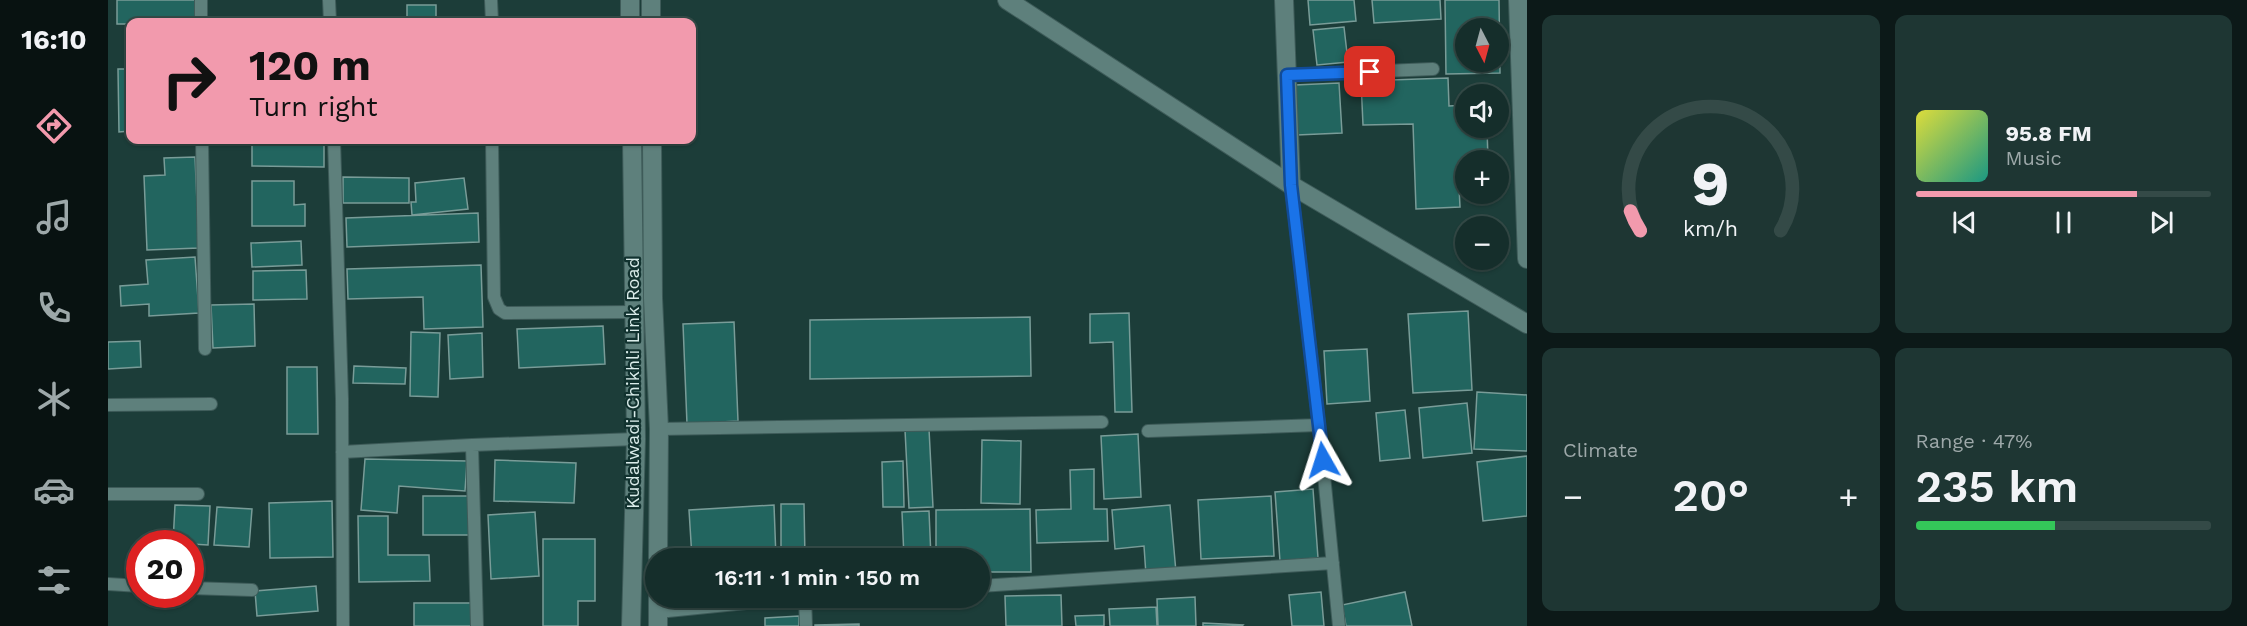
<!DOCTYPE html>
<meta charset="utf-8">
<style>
:root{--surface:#152e2b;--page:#1e3633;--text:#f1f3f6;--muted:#9da8a9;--line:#344a47;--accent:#f29aad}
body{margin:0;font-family:"Work Sans",sans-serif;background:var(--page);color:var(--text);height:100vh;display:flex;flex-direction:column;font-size:22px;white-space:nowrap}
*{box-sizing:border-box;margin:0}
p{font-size:20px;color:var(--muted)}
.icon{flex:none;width:33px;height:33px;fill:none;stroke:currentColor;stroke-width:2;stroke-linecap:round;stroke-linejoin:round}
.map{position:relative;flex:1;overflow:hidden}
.side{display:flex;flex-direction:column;gap:15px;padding:15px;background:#0c1918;width:720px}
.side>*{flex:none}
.banner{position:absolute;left:18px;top:18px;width:570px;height:126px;border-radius:12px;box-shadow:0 2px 4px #0004,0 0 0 2px var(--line);background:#f29aad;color:#111;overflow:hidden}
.needle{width:39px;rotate:174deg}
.tools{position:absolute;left:1347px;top:18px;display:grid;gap:12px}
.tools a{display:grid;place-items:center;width:54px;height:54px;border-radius:50%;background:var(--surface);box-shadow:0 2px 4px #0004,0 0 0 2px var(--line);font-size:30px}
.speed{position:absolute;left:18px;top:530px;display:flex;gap:12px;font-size:30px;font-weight:700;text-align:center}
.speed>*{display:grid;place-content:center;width:78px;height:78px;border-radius:50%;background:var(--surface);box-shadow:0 2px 4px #0004,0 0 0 2px var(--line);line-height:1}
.speed .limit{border:9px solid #d22;background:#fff;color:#111}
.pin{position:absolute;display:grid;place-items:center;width:51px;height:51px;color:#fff;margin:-26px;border-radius:12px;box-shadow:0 3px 9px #0006}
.me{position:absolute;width:66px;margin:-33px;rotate:354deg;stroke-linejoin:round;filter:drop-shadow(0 0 4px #0008)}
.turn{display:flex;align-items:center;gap:21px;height:126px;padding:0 24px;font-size:27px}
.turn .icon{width:78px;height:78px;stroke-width:2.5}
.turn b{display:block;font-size:42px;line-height:51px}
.big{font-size:45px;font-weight:600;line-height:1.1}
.side .tile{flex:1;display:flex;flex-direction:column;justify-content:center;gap:9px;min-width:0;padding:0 21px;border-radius:12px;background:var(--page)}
.side .dial{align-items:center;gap:0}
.dial svg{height:156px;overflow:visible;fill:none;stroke:var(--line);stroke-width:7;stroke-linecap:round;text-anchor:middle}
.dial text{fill:var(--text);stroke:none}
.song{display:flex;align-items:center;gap:18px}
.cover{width:72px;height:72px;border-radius:9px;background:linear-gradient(135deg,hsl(60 70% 55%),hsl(170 70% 35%))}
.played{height:6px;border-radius:3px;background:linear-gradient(90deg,var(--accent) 75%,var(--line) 75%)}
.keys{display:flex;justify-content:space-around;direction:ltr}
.heat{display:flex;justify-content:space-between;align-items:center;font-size:33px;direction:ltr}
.charge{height:9px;border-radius:4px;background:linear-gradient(90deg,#34c759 47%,var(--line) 0)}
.side .tiles{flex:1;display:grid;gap:15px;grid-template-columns:repeat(2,1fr)}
.trip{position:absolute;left:537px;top:548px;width:345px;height:60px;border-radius:30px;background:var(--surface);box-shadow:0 2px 4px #0004,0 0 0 2px var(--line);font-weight:600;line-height:60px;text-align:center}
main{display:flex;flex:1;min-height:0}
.tab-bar{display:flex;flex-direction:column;width:108px;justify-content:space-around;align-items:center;background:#081211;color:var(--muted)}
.tab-bar .icon{width:42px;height:42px}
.tab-bar .active{color:var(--accent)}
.tab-bar b{font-size:27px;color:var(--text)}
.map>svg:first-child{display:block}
.building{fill:#22655f;stroke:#799c98;stroke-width:1.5;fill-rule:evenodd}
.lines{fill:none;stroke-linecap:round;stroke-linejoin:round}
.lane-casing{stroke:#3e5b59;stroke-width:14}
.street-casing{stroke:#3e5b59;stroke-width:20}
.secondary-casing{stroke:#3e5b59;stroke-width:20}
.lane{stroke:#5e807c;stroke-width:12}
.street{stroke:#5e807c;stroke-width:18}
.secondary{stroke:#5e807c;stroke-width:18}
.route-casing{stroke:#114b97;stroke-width:15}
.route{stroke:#1a73e8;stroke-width:10}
.labels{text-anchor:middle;stroke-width:4.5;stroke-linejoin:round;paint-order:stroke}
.street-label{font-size:18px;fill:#daecea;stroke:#11322f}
</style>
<main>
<nav class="tab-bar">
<b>16:10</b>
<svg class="icon active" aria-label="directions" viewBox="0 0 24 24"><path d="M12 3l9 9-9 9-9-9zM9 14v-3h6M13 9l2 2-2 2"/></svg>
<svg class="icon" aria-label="music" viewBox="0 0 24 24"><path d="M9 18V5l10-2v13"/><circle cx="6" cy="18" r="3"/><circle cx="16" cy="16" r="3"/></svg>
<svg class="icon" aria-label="phone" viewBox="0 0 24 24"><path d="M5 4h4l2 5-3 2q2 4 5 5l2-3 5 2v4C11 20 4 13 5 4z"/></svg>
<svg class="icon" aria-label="climate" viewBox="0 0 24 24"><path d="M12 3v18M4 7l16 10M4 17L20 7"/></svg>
<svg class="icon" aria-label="car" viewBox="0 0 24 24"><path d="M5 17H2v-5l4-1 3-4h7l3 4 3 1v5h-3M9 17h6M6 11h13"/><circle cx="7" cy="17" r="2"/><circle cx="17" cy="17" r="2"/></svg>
<svg class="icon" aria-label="filters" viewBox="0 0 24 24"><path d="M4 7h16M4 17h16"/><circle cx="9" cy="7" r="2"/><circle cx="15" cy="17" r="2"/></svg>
</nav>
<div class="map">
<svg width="1419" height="626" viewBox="0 0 1419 626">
<rect width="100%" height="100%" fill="#1c3d39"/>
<path class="building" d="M9,0H88V22H22V24H9Z
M1200,0H1246L1248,21L1202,25Z
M1264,0H1332L1333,19L1266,23Z
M1337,0H1391L1392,73L1338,74ZM1358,28H1390V62H1358Z
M299,5H328V22H299Z
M1236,27L1240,62L1209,65L1205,30Z
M10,69H22V131L11,132Z
M1340,78L1341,106L1358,105V128H1379L1380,160H1358V166H1350L1352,207L1308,209L1305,124L1255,125L1253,81Z
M1231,83L1234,133L1189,135L1187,85Z
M144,140H216V167L144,166Z
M87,157L91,248L39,250L36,176L57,175L56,158Z
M235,177L301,178V203H235Z
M356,178L360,209L304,215L303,202H308L307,183Z
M144,181H186V205L197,204V226H144Z
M370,213L371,242L239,247L238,218Z
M193,241L194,265L144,267L143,243Z
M87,257L91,313L41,316V304L13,306L12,286L40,284L38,260Z
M373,265L375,327L316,329L315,297L240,299L239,269Z
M198,270L199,299L145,300V271Z
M146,304L147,346L105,348L103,305Z
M1360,311L1364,390L1305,393L1300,314Z
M1021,313L1024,412H1007L1005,342L982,343V314Z
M922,317L923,376L702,379V320Z
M626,322L630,421L579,424L575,324Z
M495,326L497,364L411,368L409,329Z
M303,332L332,333L330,397L302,396Z
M374,333L375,377L342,379L340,335Z
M32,341L33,367L0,369V342Z
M1259,349L1262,401L1219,404L1216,351Z
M246,366L298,368L297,384L245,383Z
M179,367H209L210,434H179Z
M1369,392L1419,395V451L1366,449Z
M1359,403L1364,453L1315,458L1311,408Z
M1297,410L1302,458L1272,461L1268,413Z
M821,429L825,507L801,508L797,430Z
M1030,434L1033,497L996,499L993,436Z
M874,440L913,441L912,504L873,503Z
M1419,456V516L1375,521L1369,462Z
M257,459L359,461L357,491L291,486L289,513L253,510Z
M387,460L468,463L466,503L386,501Z
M795,461L796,507H775L774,462Z
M986,469V509H999L1000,541L929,543L928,510L963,509L962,470Z
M1205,489L1210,558L1172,561L1167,492Z
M315,496H361V535H315Z
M1163,496L1166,556L1093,559L1090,500Z
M224,501L225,557L162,558L161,503Z
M673,504H696L697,558H673Z
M67,505L102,506L100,545L65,543Z
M666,505L668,558H584L581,510Z
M1062,505L1068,572L1038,575L1036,546L1007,549L1004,510Z
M109,507L144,509L141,547L106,545Z
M922,509L923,572H872V558H828V510Z
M821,511L823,558H796L794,512Z
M427,512L431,576L383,579L380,515Z
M250,516H280V555H321L322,581L251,582Z
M435,539H487V601H470V626H435Z
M208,586L210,611L149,616L147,591Z
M1213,592L1216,626H1184L1181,595Z
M1297,592L1304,626H1238L1234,605Z
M953,595L954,626H898L897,596Z
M1087,597L1088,626H1050L1049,599Z
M306,603H366L367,626H306Z
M1048,607L1049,626H1002L1001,609Z
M996,615V626H968L967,616Z
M691,616V626H657V618Z
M1095,623L1135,625L1134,626H1095Z
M751,624V626H707V625Z"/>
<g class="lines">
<g class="lane-casing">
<path id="lane" d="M93,0V22
M221,0L222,22
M383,0L384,22
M1179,75L1325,69
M94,140L97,349
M226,140L234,399L235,626
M384,140L386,297L391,309L397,313L526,312
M1183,185L1211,425L1231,626
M0,405L103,404
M551,429L994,422
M1040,431L1211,425
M364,445L528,439
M234,452L364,445L369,626
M0,494H90
M0,584L32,586
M872,586L1225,563
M82,588L144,590
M550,612L697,597
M698,626L697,597H699"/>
</g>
<g class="street-casing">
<path id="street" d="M899,0L1183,185L1419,324
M1176,0L1183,185
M1410,0L1419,259"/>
</g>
<g class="secondary-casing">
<path id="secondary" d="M522,0V22
M543,0V22
M544,140L545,298L551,429L550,558
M550,597V626
M523,626L528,439L524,140"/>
</g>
<use href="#lane" class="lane"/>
<use href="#street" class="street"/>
<use href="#secondary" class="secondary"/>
</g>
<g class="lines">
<g class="route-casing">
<path id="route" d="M1215,460L1183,185L1179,75L1262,72"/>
</g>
<use href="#route" class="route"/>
</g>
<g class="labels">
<g class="street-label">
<text transform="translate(525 383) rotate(-90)" y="6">Kudalwadi-Chikhli Link Road</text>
</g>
</g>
</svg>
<div class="tools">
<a><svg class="needle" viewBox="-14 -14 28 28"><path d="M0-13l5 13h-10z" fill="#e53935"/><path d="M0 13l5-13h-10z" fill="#9da8a9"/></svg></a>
<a><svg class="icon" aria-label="sound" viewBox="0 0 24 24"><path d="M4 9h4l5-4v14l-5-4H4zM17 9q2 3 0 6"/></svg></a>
<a>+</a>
<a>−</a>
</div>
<div class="speed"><div class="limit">20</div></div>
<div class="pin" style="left:1262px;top:72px;background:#d93025"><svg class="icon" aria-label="arrive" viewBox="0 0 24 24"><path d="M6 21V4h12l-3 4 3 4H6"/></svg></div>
<svg class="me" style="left:1215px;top:460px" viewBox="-20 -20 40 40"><path d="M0-17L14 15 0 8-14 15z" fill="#1a73e8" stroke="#fff" stroke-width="4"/></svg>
<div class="trip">16:11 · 1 min · 150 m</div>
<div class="banner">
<div class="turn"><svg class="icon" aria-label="right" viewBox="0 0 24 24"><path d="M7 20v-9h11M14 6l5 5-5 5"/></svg><div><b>120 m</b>Turn right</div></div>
</div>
</div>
<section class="side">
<div class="tiles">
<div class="tile dial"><svg viewBox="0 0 100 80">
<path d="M14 69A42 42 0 1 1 86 69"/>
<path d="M14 69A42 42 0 0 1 9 59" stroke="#f29aad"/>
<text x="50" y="56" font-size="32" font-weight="700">9</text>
<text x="50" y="72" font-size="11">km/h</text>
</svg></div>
<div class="tile">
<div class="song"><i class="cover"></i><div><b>95.8 FM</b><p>Music</p></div></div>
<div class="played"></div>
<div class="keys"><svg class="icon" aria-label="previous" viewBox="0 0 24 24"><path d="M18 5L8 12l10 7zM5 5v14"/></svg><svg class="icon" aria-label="pause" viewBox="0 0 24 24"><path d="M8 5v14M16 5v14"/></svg><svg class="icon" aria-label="next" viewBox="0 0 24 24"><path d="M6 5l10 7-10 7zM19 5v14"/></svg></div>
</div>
<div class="tile"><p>Climate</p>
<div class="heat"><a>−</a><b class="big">20°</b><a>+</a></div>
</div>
<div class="tile"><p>Range · 47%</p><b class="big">235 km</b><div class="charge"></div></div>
</div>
</section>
</main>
